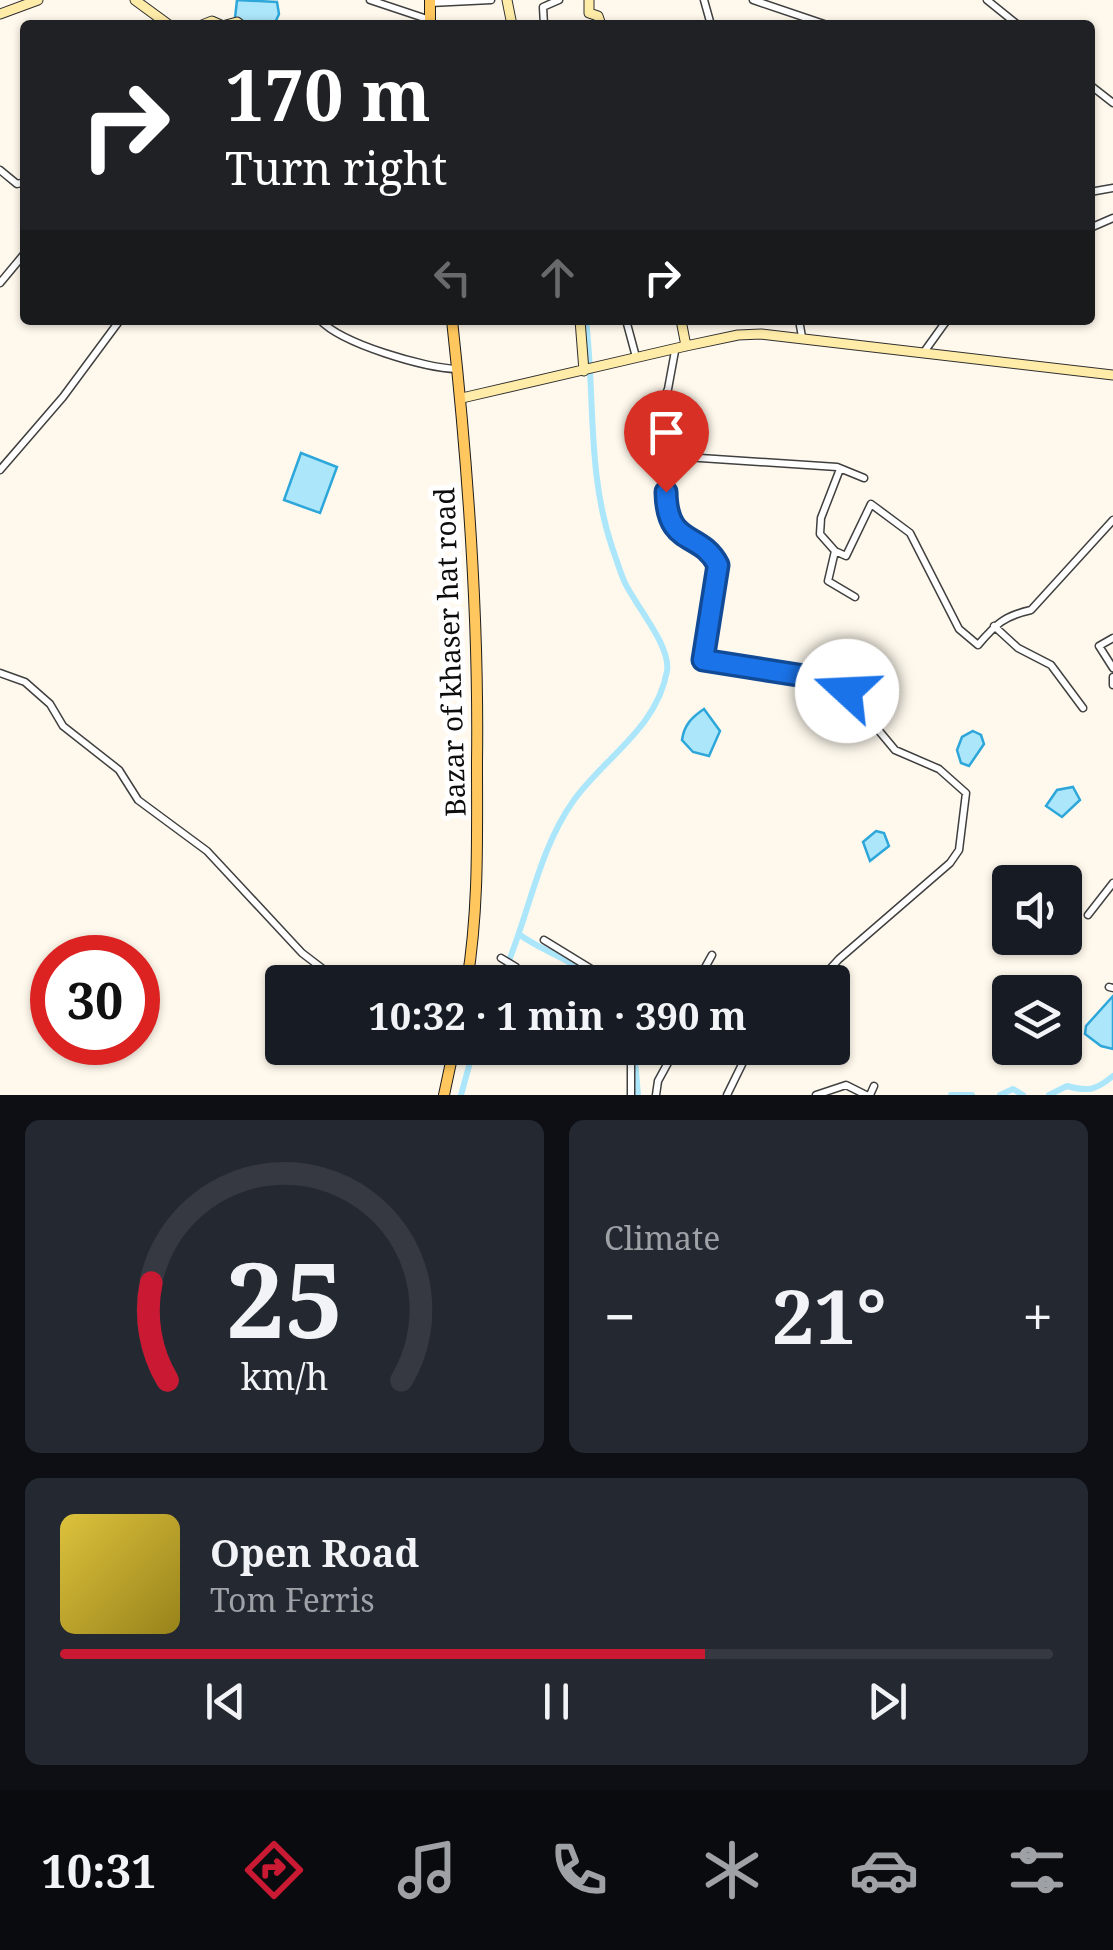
<!DOCTYPE html>
<meta charset="utf-8">
<style>
:root{--surface:#171b24;--page:#242831;--text:#f1f3f6;--muted:#9ea1a6;--line:#363941;--accent:#c91933}
body{margin:0;font-family:"Noto Serif",serif;background:var(--page);color:var(--text);height:100vh;display:flex;flex-direction:column;font-size:38px;white-space:nowrap}
*{box-sizing:border-box;margin:0}
p{font-size:32px;color:var(--muted)}
.icon{flex:none;width:55px;height:55px;fill:none;stroke:currentColor;stroke-width:2;stroke-linecap:round;stroke-linejoin:round}
.map{position:relative;height:1095px;overflow:hidden}
.drawer{display:flex;flex-direction:column;gap:25px;padding:25px;background:#0d0f14;flex:1}
.drawer>*{flex:none}
.guide{position:absolute;left:20px;top:20px;width:1075px;height:305px;border-radius:10px;box-shadow:0 2px 8px #0004;background:#202124;color:#fff;overflow:hidden}
.fabs{position:absolute;left:992px;top:865px;display:grid;gap:20px}
.fabs a{display:grid;place-items:center;width:90px;height:90px;border-radius:10px;background:var(--surface);box-shadow:0 2px 8px #0004;font-size:50px}
.speed{position:absolute;left:30px;top:935px;display:flex;gap:20px;font-size:50px;font-weight:700;text-align:center}
.speed>*{display:grid;place-content:center;width:130px;height:130px;border-radius:50%;background:var(--surface);box-shadow:0 2px 8px #0004;line-height:1}
.speed .limit{border:15px solid #d22;background:#fff;color:#111}
.pin{position:absolute;display:grid;place-items:center;width:85px;height:85px;color:#fff;margin:-102px -42px;border-radius:50% 50% 50% 0;rotate:-45deg;box-shadow:0 0 10px #0007}
.pin .icon{rotate:45deg}
.me{position:absolute;width:110px;margin:-55px;rotate:290deg;stroke-linejoin:round;filter:drop-shadow(0 0 8px #0008)}
.turn{display:flex;align-items:center;gap:35px;height:210px;padding:0 40px;font-size:45px}
.turn .icon{width:130px;height:130px;stroke-width:2.5}
.turn b{display:block;font-size:70px;line-height:85px}
.lanes{display:flex;align-items:center;height:95px;padding:0 40px;background:#0003;justify-content:center;gap:50px;direction:ltr}
.lanes .off{opacity:.35}
.big{font-size:75px;font-weight:700;line-height:1.1}
.drawer .card{flex:1;display:flex;flex-direction:column;justify-content:center;gap:15px;min-width:0;padding:0 35px;border-radius:15px;background:var(--page)}
.drawer .dial{align-items:center;gap:0}
.dial svg{height:260px;overflow:visible;fill:none;stroke:var(--line);stroke-width:7;stroke-linecap:round;text-anchor:middle}
.dial text{fill:var(--text);stroke:none}
.song{display:flex;align-items:center;gap:30px}
.cover{width:120px;height:120px;border-radius:15px;background:linear-gradient(135deg,hsl(50 70% 55%),hsl(50 70% 35%))}
.played{height:10px;border-radius:5px;background:linear-gradient(90deg,var(--accent) 65%,var(--line) 65%)}
.keys{display:flex;justify-content:space-around;direction:ltr}
.heat{display:flex;justify-content:space-between;align-items:center;font-size:55px;direction:ltr}
.drawer .tiles{flex:1;display:grid;gap:25px;grid-template-columns:1fr 1fr}
.card:last-child{grid-column:span 2}
.trip{position:absolute;left:265px;top:965px;width:585px;height:100px;border-radius:10px;background:var(--surface);box-shadow:0 2px 8px #0004;font-weight:700;line-height:100px;text-align:center}
.dock{display:flex;height:160px;justify-content:space-around;align-items:center;background:#090b0e;color:var(--muted)}
.dock .icon{width:70px;height:70px}
.dock .on{color:var(--accent)}
.dock b{font-size:45px;color:var(--text)}
.map>svg:first-child{display:block}
.water{fill:#ace6fb;stroke:#2da6d9;stroke-width:2.5}
.lines{fill:none;stroke-linecap:round;stroke-linejoin:round}
.canal{stroke:#ace6fb;stroke-width:6}
.street-casing{stroke:#404040;stroke-width:9}
.secondary-casing{stroke:#2f2f2f;stroke-width:11}
.primary-casing{stroke:#1e1e1e;stroke-width:12}
.street{stroke:#fff;stroke-width:6}
.secondary{stroke:#ffeca8;stroke-width:9}
.primary{stroke:#ffc75d;stroke-width:10}
.route-casing{stroke:#114b97;stroke-width:25}
.route{stroke:#1a73e8;stroke-width:18}
.labels{text-anchor:middle;stroke-width:10;stroke-linejoin:round;paint-order:stroke}
.street-label{font-size:28px;fill:#0d0d0d;stroke:#fff}
</style>
<div class="map">
<svg width="1113" height="1095" viewBox="0 0 1113 1095">
<rect width="100%" height="100%" fill="#fff9ed"/>
<path class="water" d="M237,0L277,2L279,14L274,25H247L235,18Z
M301,453L337,467L320,513L284,500Z
M704,709L720,731L709,756L693,752L682,740C684,725 692,717 704,709Z
M973,731L981,735L984,744L969,766L961,763L957,750L962,737Z
M1073,787L1080,800L1062,817L1046,806L1057,790Z
M876,831L884,833L889,846L870,861L863,842Z
M1113,996V1049L1101,1046L1085,1034L1086,1026Z"/>
<g class="lines">
<path class="canal" d="M520,935C545,953 574,959 595,982
M500,982C528,923 536,853 574,800C605,757 657,728 667,671C671,646 636,606 625,583C620,572 616,558 612,547C587,473 595,396 586,320
M634,1048L638,1095
M461,1095L474,1048
M951,1095H972
M1000,1095L1013,1089L1023,1095
M1049,1095L1067,1086C1089,1092 1096,1090 1113,1076"/>
<g class="street-casing">
<path id="street" d="M370,0L430,20
M704,0L711,25
M753,0L827,25
M987,0L1018,25
M430,3L491,0
M544,25L543,7L559,0
M1090,85L1113,103
M0,170L17,184L25,182
M1090,192L1113,188
M1090,228L1113,218
M0,283L25,253
M320,320C342,344 425,368 457,369
M626,320L636,357
M799,320L802,337
M675,351L668,389L654,423V452L666,492V510L676,530L713,555L719,565L703,659L814,676L840,684L895,750L939,769L966,793L959,850L950,863L839,959L818,982
M924,352L947,320
M655,455L837,467L864,478
M840,469L821,518L820,534L835,551L828,581L855,597
M0,470L63,397L120,320
M835,551L846,556L871,504L910,533L959,629L978,645C996,624 1004,616 1031,610L1113,520
M994,626L1018,648L1051,665L1083,708
M1113,638L1099,646L1113,668
M0,673L25,682L50,704L63,726L119,770L138,800L207,851L302,953L340,982
M1113,677V685
M1088,915L1113,883
M544,940L593,970L603,982
M501,958L516,967
M574,973L587,982
M697,982L712,955
M1109,987L1113,988
M431,1048L451,1059
M628,1048L631,1059V1095
M656,1095L658,1081L676,1048
M727,1095L750,1048
M816,1095L846,1085L866,1095
M870,1095L874,1086"/>
</g>
<g class="secondary-casing">
<path id="secondary" d="M135,0L169,25
M507,0L512,25
M589,0V13L598,16L601,25
M0,14L38,0
M202,25L212,21L221,25
M226,25L237,22L241,25
M580,320L584,371
M681,320L686,346
M462,398L686,346L738,335L761,334L1113,375"/>
</g>
<g class="primary-casing">
<path id="primary" d="M430,25V0
M452,320C468,467 479,614 477,762C477,837 479,908 467,982
M444,1095L454,1048"/>
</g>
<use href="#street" class="street"/>
<use href="#secondary" class="secondary"/>
<use href="#primary" class="primary"/>
</g>
<g class="lines">
<g class="route-casing">
<path id="route" d="M666,492C667,548 700,530 718,565L703,660L830,680L847,691"/>
</g>
<use href="#route" class="route"/>
</g>
<g class="labels">
<g class="street-label">
<text transform="translate(450 652) rotate(-92)" y="10">Bazar of khaser hat road</text>
</g>
</g>
</svg>
<div class="fabs">
<a><svg class="icon" aria-label="sound" viewBox="0 0 24 24"><path d="M4 9h4l5-4v14l-5-4H4zM17 9q2 3 0 6"/></svg></a>
<a><svg class="icon" aria-label="layers" viewBox="0 0 24 24"><path d="M12 4l9 5-9 5-9-5zM3 14l9 5 9-5"/></svg></a>
</div>
<div class="speed"><div class="limit">30</div></div>
<div class="pin" style="left:666px;top:492px;background:#d93025"><svg class="icon" aria-label="arrive" viewBox="0 0 24 24"><path d="M6 21V4h12l-3 4 3 4H6"/></svg></div>
<svg class="me" style="left:847px;top:691px" viewBox="-20 -20 40 40"><circle r="19" fill="#fff"/><path d="M0-13L10 11 0 6-10 11z" fill="#1a73e8"/></svg>
<div class="trip">10:32 · 1 min · 390 m</div>
<div class="guide">
<div class="turn"><svg class="icon" aria-label="right" viewBox="0 0 24 24"><path d="M7 20v-9h11M14 6l5 5-5 5"/></svg><div><b>170 m</b>Turn right</div></div>
<div class="lanes"><svg class="icon off" aria-label="left" viewBox="0 0 24 24"><path d="M17 20v-9H6M10 6l-5 5 5 5"/></svg><svg class="icon off" aria-label="ahead" viewBox="0 0 24 24"><path d="M12 20V5M6 11l6-6 6 6"/></svg><svg class="icon" aria-label="right" viewBox="0 0 24 24"><path d="M7 20v-9h11M14 6l5 5-5 5"/></svg></div>
</div>
</div>
<section class="drawer">
<div class="tiles">
<div class="card dial"><svg viewBox="0 0 100 80">
<path d="M14 69A42 42 0 1 1 86 69"/>
<path d="M14 69A42 42 0 0 1 9 39" stroke="#c91933"/>
<text x="50" y="56" font-size="32" font-weight="700">25</text>
<text x="50" y="72" font-size="11">km/h</text>
</svg></div>
<div class="card"><p>Climate</p>
<div class="heat"><a>−</a><b class="big">21°</b><a>+</a></div>
</div>
<div class="card">
<div class="song"><i class="cover"></i><div><b>Open Road</b><p>Tom Ferris</p></div></div>
<div class="played"></div>
<div class="keys"><svg class="icon" aria-label="previous" viewBox="0 0 24 24"><path d="M18 5L8 12l10 7zM5 5v14"/></svg><svg class="icon" aria-label="pause" viewBox="0 0 24 24"><path d="M8 5v14M16 5v14"/></svg><svg class="icon" aria-label="next" viewBox="0 0 24 24"><path d="M6 5l10 7-10 7zM19 5v14"/></svg></div>
</div>
</div>
</section>
<nav class="dock">
<b>10:31</b>
<svg class="icon on" aria-label="directions" viewBox="0 0 24 24"><path d="M12 3l9 9-9 9-9-9zM9 14v-3h6M13 9l2 2-2 2"/></svg>
<svg class="icon" aria-label="music" viewBox="0 0 24 24"><path d="M9 18V5l10-2v13"/><circle cx="6" cy="18" r="3"/><circle cx="16" cy="16" r="3"/></svg>
<svg class="icon" aria-label="phone" viewBox="0 0 24 24"><path d="M5 4h4l2 5-3 2q2 4 5 5l2-3 5 2v4C11 20 4 13 5 4z"/></svg>
<svg class="icon" aria-label="climate" viewBox="0 0 24 24"><path d="M12 3v18M4 7l16 10M4 17L20 7"/></svg>
<svg class="icon" aria-label="car" viewBox="0 0 24 24"><path d="M5 17H2v-5l4-1 3-4h7l3 4 3 1v5h-3M9 17h6M6 11h13"/><circle cx="7" cy="17" r="2"/><circle cx="17" cy="17" r="2"/></svg>
<svg class="icon" aria-label="filters" viewBox="0 0 24 24"><path d="M4 7h16M4 17h16"/><circle cx="9" cy="7" r="2"/><circle cx="15" cy="17" r="2"/></svg>
</nav>
